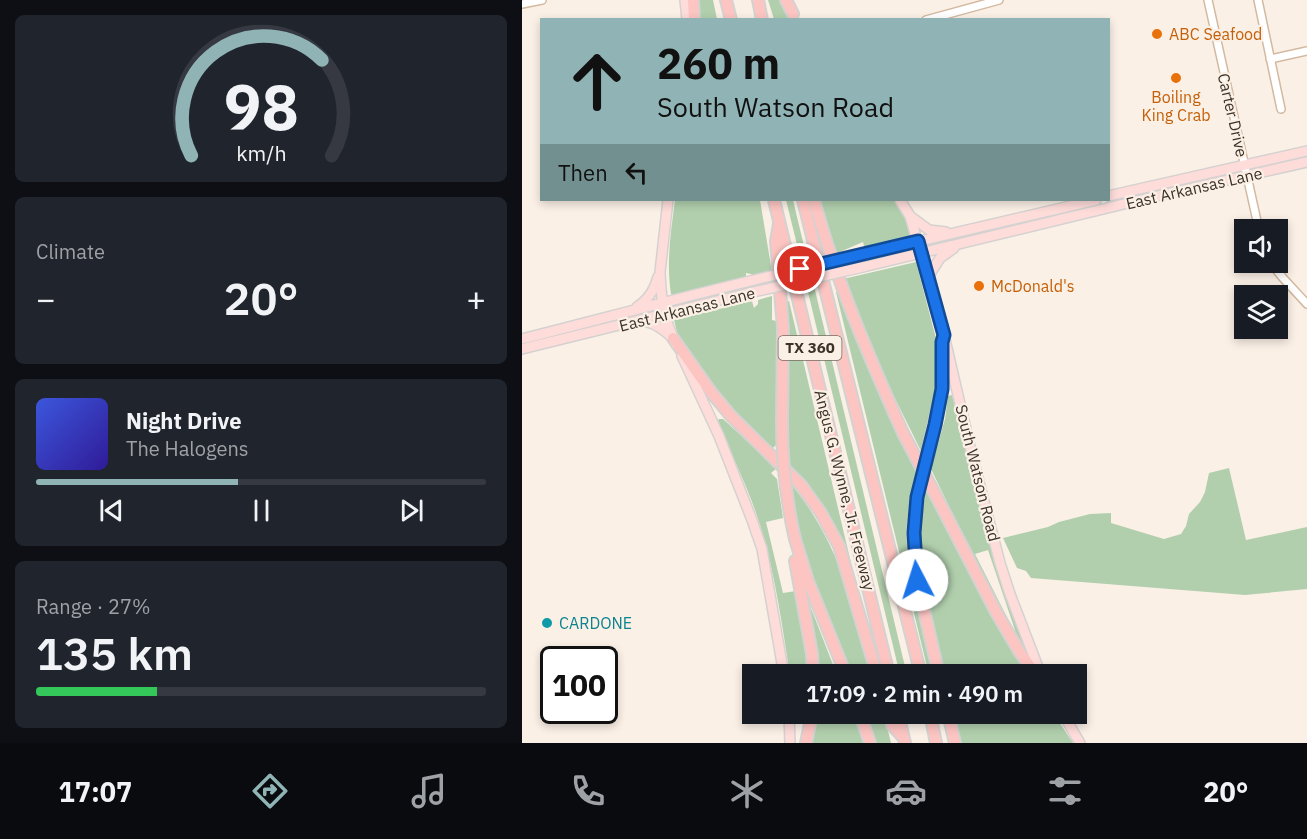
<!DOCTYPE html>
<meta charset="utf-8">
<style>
:root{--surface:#171b24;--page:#20242c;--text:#f1f3f6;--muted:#9ea1a6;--line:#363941;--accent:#90b4b5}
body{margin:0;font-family:"IBM Plex Sans",sans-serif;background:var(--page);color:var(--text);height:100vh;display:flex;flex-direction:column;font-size:22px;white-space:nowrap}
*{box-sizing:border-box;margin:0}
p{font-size:20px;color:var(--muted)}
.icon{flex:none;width:33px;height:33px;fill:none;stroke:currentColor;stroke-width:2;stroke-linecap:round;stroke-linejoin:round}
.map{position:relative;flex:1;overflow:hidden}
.drawer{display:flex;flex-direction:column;gap:15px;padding:15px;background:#0d0f14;width:522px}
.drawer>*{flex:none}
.hud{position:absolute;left:18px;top:18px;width:570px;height:183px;border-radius:0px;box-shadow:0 3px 9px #0003;background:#90b4b5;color:#111;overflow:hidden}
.fabs{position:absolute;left:712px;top:219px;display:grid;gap:12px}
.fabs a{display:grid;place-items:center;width:54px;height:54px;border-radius:0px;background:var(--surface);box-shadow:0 3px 9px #0003;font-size:30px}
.speed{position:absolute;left:18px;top:646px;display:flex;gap:12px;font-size:30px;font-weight:700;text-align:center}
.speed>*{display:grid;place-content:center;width:78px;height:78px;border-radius:50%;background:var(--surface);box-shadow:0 3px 9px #0003;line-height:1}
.speed .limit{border:3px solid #111;border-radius:9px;background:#fff;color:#111}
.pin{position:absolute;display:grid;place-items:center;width:51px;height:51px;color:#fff;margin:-26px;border:3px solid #fff;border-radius:50%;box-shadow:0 2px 6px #0007}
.me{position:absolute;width:66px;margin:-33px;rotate:355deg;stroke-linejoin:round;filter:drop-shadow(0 0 4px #0008)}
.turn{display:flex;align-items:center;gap:21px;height:126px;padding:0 18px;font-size:27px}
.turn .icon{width:78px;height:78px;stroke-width:2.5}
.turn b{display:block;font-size:42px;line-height:51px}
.then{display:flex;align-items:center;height:57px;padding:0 18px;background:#0003;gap:12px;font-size:22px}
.big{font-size:45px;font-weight:600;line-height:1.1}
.drawer .card{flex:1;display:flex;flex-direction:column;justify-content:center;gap:9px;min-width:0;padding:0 21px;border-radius:9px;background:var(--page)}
.drawer .dial{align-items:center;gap:0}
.dial svg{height:156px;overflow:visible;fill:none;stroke:var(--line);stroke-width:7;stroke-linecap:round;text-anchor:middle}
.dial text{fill:var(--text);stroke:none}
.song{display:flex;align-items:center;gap:18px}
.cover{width:72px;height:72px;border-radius:9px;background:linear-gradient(135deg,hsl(230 70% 55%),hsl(250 70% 35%))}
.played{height:6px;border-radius:3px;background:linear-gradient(90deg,var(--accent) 45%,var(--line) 45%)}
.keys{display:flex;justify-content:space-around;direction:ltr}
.heat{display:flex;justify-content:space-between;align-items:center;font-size:33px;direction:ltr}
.charge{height:9px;border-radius:4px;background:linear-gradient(90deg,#34c759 27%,var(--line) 0)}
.trip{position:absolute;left:220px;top:664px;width:345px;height:60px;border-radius:0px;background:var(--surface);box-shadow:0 3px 9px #0003;font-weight:600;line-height:60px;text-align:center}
.tabs{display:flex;height:96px;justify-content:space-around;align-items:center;background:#090b0e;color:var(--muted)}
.tabs .icon{width:42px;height:42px}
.tabs .on{color:var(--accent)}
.tabs b{font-size:27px;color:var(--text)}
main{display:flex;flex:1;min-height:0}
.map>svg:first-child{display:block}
.green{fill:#b1cfad;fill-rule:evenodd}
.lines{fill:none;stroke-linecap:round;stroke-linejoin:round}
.minor-casing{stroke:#d3b9a0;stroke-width:10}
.major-casing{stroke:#d4d2d0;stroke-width:12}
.highway-casing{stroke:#d4d2d0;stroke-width:14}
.minor{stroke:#fff;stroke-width:7}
.major{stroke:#fedcda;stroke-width:9}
.highway{stroke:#fdc5c2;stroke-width:10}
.major-bridge-casing{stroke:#d4d2d0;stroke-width:12;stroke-linecap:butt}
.highway-bridge-casing{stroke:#d4d2d0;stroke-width:14;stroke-linecap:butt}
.major-bridge{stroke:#fedcda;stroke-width:9}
.highway-bridge{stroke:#fdc5c2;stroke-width:10}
.route-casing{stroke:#114b97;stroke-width:15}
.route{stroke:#1a73e8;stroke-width:10}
.food-dot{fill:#e8710a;stroke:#fbf0e6;stroke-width:2}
.culture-dot{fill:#0f9aa8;stroke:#fbf0e6;stroke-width:2}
.labels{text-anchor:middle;stroke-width:4.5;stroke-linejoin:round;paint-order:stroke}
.shield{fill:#fbf0e6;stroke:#756b61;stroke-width:1.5}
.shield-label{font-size:15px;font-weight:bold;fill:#3c3228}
.food-label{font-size:16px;fill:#c56008;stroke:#fbf0e6;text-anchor:start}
.street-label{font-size:16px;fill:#3c3228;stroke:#fbf0e6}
.culture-label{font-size:16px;fill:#0d838f;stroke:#fbf0e6;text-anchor:start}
</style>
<main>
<section class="drawer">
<div class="card dial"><svg viewBox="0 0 100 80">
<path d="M14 69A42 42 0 1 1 86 69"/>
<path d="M14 69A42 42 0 0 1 81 20" stroke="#90b4b5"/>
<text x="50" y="56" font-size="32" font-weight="700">98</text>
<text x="50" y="72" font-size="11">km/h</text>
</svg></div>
<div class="card"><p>Climate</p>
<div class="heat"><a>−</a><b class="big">20°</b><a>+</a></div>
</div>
<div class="card">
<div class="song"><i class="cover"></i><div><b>Night Drive</b><p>The Halogens</p></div></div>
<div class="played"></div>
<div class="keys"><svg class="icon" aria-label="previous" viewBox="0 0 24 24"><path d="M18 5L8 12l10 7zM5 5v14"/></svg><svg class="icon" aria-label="pause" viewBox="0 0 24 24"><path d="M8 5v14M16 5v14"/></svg><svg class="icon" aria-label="next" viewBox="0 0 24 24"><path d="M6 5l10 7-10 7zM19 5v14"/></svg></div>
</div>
<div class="card"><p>Range · 27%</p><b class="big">135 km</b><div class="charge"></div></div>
</section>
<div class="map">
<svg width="785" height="743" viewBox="0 0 785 743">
<rect width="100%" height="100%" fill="#fbf0e6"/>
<path class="green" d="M174,0H191L195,19L174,20Z
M246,0H260L267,19H252Z
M153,200H238L250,272L231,276L229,274L224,273V279L151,296L149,294C144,262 149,231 153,200Z
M264,200H271L286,263L280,265Z
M296,200H373L381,213L391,238L343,250L341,242L313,254Z
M394,262L418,354V374L401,455L345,342L321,279Z
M292,286L385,675H378L285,288Z
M317,291L398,474L389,517L414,675H407L314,292Z
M250,296V320L254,321V445L250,449L192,394L157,340L152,320L230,301L232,308L236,304V300Z
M267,301L329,563L324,551L266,465L263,302Z
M430,395L469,548L492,617L512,666L479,614L409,469L423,419L426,396ZM466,550L493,630L492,631L453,554Z
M197,419H201L255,468L249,473L255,479L261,518L244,522L261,593L274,591L283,648V656L285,657L286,675H268C260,625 253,573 238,525C227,489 210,456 195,422Z
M707,468L724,540L785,527V589L723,595L509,578L504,571L495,568L481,538L526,527L537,522L568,514L589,513V523L642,539L659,534L664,526L667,514L678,502L683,492L687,473Z
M269,484C317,542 331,605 352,675H328L285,567L273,519Z
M403,484L446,569L507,675H422C406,610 388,551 403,484Z
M287,603L315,675H296L295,659Z
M294,714H331L342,743H290Z
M342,714H362L369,743H353Z
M431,714H532L551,743H438Z"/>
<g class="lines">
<g class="minor-casing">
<path id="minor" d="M686,0L737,230
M736,0L759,109
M0,4L20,0
M404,20L477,0
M748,59L785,51
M748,262L761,278L785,304"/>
</g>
<g class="major-casing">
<path id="major" d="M163,0L165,20
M586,196L785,151
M146,200L138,272C139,300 142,319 154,344
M378,200L388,216L422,335L450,455L478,563L488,594L519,675
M388,216L407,230L424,232
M338,255L574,200
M341,267L635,196L785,162
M406,277L418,258L432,248
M115,307C127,299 132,290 136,277
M119,321C132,322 141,329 151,338
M0,339C75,320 149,300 224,282
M0,349L227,293
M160,356L197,436L230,520L240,549L262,675
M267,714L268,743
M541,714L558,743"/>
</g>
<g class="highway-casing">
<path id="highway" d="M171,0L172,20
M204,0L209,20
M236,0L240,20
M264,0L271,14
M252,200L367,675
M281,200L399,675
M292,200C314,280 347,357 381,433
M257,224L254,241L261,328L260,423
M151,338L189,392L209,416L279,485L299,513L317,546L355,675
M425,517L474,612L497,651L514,675
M273,539L286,581L324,675
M273,561L290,654L291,675
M417,675L395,580L391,533L395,497L420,389V342L422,335
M338,714L348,743
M367,714L370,725L380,736
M376,714L383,743
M408,714L414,743
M426,714L433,743
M284,743L290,714"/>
</g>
<use href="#minor" class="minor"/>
<use href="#major" class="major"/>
<use href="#highway" class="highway"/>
<g class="major-bridge-casing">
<path id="major-bridge" d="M224,282L338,255
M227,293L341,267"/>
</g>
<g class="highway-bridge-casing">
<path id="highway-bridge" d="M260,423C260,462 264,500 273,539
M381,433L425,517"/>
</g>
<use href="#major-bridge" class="major-bridge"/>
<use href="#highway-bridge" class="highway-bridge"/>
</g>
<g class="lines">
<g class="route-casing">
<path id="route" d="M278,269L396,241L422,335L420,342V389L413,425L395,497L392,533L395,580"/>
</g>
<use href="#route" class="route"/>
</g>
<g class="food-dot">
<circle cx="635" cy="34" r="6"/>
<circle cx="654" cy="78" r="6"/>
<circle cx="457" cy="286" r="6"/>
</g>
<circle class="culture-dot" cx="25" cy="623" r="6"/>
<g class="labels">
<rect class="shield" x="256.5" y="336" width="63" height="24" rx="4.5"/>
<g class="shield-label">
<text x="288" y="353">TX 360</text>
</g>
<g class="food-label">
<text x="647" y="40">ABC Seafood</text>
<text x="654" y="103" text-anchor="middle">Boiling<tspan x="654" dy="18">King Crab</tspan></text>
<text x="469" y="292">McDonald's</text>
</g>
<g class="street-label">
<text transform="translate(711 115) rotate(77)" y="6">Carter Drive</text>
<text transform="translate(672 188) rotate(-13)" y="6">East Arkansas Lane</text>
<text transform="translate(165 309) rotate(-14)" y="6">East Arkansas Lane</text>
<text transform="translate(456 473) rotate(76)" y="6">South Watson Road</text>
<text transform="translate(323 490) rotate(76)" y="6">Angus G. Wynne, Jr. Freeway</text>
</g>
<g class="culture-label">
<text x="37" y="629">CARDONE</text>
</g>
</g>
</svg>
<div class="fabs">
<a><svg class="icon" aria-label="sound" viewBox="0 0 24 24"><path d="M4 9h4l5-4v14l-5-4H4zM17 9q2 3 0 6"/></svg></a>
<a><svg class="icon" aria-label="layers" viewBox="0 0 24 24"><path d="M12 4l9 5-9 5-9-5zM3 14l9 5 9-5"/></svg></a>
</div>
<div class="speed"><div class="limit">100</div></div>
<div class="pin" style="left:278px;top:269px;background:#d93025"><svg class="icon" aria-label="arrive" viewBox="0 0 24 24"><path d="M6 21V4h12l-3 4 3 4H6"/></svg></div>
<svg class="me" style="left:395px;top:580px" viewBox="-20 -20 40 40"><circle r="19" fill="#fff"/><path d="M0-13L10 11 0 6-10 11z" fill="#1a73e8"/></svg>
<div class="trip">17:09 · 2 min · 490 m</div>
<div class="hud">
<div class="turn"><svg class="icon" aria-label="ahead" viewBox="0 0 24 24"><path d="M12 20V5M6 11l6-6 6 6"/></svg><div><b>260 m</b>South Watson Road</div></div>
<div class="then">Then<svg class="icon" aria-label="left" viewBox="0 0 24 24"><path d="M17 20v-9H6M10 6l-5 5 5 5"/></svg></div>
</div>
</div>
</main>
<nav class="tabs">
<b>17:07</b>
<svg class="icon on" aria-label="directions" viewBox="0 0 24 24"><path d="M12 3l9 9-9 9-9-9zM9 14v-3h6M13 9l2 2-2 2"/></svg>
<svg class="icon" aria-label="music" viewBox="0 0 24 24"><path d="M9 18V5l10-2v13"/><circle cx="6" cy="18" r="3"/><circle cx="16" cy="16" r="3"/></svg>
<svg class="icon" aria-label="phone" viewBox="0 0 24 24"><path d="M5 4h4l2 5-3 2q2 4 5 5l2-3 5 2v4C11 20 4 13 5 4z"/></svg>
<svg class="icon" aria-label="climate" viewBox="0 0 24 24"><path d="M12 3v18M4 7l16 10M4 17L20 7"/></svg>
<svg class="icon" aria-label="car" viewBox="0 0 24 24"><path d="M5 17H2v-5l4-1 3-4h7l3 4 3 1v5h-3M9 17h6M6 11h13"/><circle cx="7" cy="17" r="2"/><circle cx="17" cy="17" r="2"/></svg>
<svg class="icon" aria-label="filters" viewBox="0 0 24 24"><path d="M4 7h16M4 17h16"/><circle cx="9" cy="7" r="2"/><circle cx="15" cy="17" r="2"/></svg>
<b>20°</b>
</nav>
